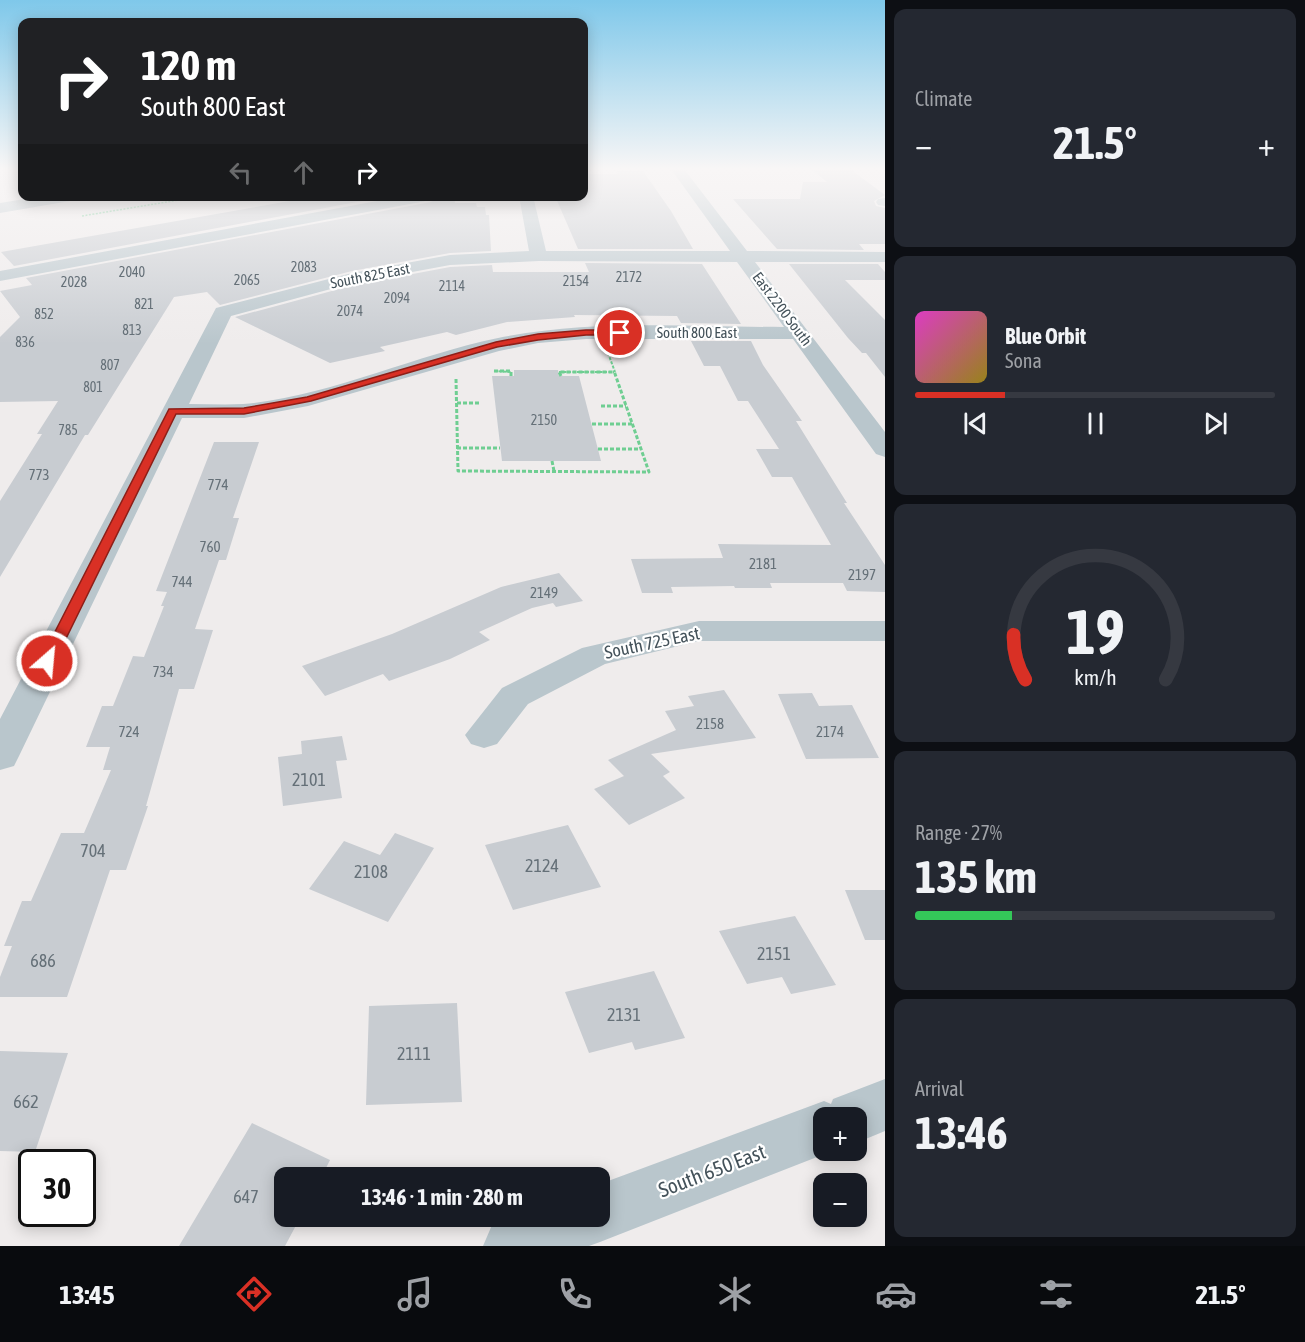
<!DOCTYPE html>
<meta charset="utf-8">
<style>
:root{--surface:#171b24;--page:#242831;--text:#f1f3f6;--muted:#9ea1a6;--line:#363941;--accent:#d93025}
body{margin:0;font-family:"Asap Condensed",sans-serif;background:var(--page);color:var(--text);height:100vh;display:flex;flex-direction:column;font-size:22px;white-space:nowrap}
*{box-sizing:border-box;margin:0}
p{font-size:20px;color:var(--muted)}
.icon{flex:none;width:33px;height:33px;fill:none;stroke:currentColor;stroke-width:2;stroke-linecap:round;stroke-linejoin:round}
.map{position:relative;flex:1;overflow:hidden}
.details{display:flex;flex-direction:column;gap:9px;padding:9px;background:#0d0f14;width:420px}
.details>*{flex:none}
.banner{position:absolute;left:18px;top:18px;width:570px;height:183px;border-radius:12px;box-shadow:0 3px 15px #0003;background:#202124;color:#fff;overflow:hidden}
.controls{position:absolute;left:813px;top:1107px;display:grid;gap:12px}
.controls a{display:grid;place-items:center;width:54px;height:54px;border-radius:12px;background:var(--surface);box-shadow:0 3px 15px #0003;font-size:30px}
.speed{position:absolute;left:18px;top:1149px;display:flex;gap:12px;font-size:30px;font-weight:700;text-align:center}
.speed>*{display:grid;place-content:center;width:78px;height:78px;border-radius:50%;background:var(--surface);box-shadow:0 3px 15px #0003;line-height:1}
.speed .limit{border:3px solid #111;border-radius:9px;background:#fff;color:#111}
.pin{position:absolute;display:grid;place-items:center;width:51px;height:51px;color:#fff;margin:-26px;border:3px solid #fff;border-radius:50%;box-shadow:0 2px 6px #0007}
.me{position:absolute;width:66px;margin:-33px;rotate:27deg;stroke-linejoin:round;filter:drop-shadow(0 0 4px #0008)}
.turn{display:flex;align-items:center;gap:21px;height:126px;padding:0 24px;font-size:27px}
.turn .icon{width:78px;height:78px;stroke-width:2.5}
.turn b{display:block;font-size:42px;line-height:51px}
.lanes{display:flex;align-items:center;height:57px;padding:0 24px;background:#0003;justify-content:center;gap:30px;direction:ltr}
.lanes .off{opacity:.35}
.big{font-size:45px;font-weight:700;line-height:1.1}
.details .card{flex:1;display:flex;flex-direction:column;justify-content:center;gap:9px;min-width:0;padding:0 21px;border-radius:12px;background:var(--page)}
.details .dial{align-items:center;gap:0}
.dial svg{height:156px;overflow:visible;fill:none;stroke:var(--line);stroke-width:7;stroke-linecap:round;text-anchor:middle}
.dial text{fill:var(--text);stroke:none}
.song{display:flex;align-items:center;gap:18px}
.cover{width:72px;height:72px;border-radius:9px;background:linear-gradient(135deg,hsl(310 70% 55%),hsl(50 70% 35%))}
.played{height:6px;border-radius:3px;background:linear-gradient(90deg,var(--accent) 25%,var(--line) 25%)}
.keys{display:flex;justify-content:space-around;direction:ltr}
.heat{display:flex;justify-content:space-between;align-items:center;font-size:33px;direction:ltr}
.charge{height:9px;border-radius:4px;background:linear-gradient(90deg,#34c759 27%,var(--line) 0)}
.trip{position:absolute;left:274px;top:1167px;width:336px;height:60px;border-radius:12px;background:var(--surface);box-shadow:0 3px 15px #0003;font-weight:700;line-height:60px;text-align:center}
.tabs{display:flex;height:96px;justify-content:space-around;align-items:center;background:#090b0e;color:var(--muted)}
.tabs .icon{width:42px;height:42px}
.tabs .selected{color:var(--accent)}
.tabs b{font-size:27px;color:var(--text)}
main{display:flex;flex:1;min-height:0}
.map>svg:first-child{display:block}
.building{fill:#c8ccd1}
.lines{fill:none;stroke-linecap:round;stroke-linejoin:round}
.path-far2{stroke:#6fce92;stroke-width:1.5;stroke-dasharray:2 1.5;stroke-linecap:butt}
.path-far1{stroke:#6fce92;stroke-width:2;stroke-dasharray:3 1.5;stroke-linecap:butt}
.path{stroke:#6fce92;stroke-width:3;stroke-dasharray:4 2;stroke-linecap:butt}
.minor{fill:#b9c6cc;fill-rule:evenodd}
.route{fill:#d93025;stroke:#8d1f18;stroke-width:1.5}
.labels{text-anchor:middle;stroke-width:4.5;stroke-linejoin:round;paint-order:stroke}
.far-number-label{font-size:14px;fill:#657078}
.far-street-label{font-size:15px;fill:#44525a;stroke:#fff}
.number-label{font-size:15px;fill:#657078}
.street-label{font-size:18px;fill:#44525a;stroke:#fff}
.near-number-label{font-size:18px;fill:#657078}
.near-street-label{font-size:21px;fill:#44525a;stroke:#fff}
</style>
<main>
<div class="map">
<svg width="885" height="1246" viewBox="0 0 885 1246">
<rect width="100%" height="100%" fill="#efecec"/>
<path class="building" d="M811,169H850L885,195L874,201L876,206L885,208V244H859L864,250L777,249L733,199H800L803,182H827Z
M617,171H643L671,211L693,249H578L555,196H584V174H618Z
M318,196H389L14,266L1,252Z
M440,196H454L455,203H476L477,207H485L486,215H489L491,251L450,253L352,271L220,305L207,292L174,297L88,435H85L0,577V501L42,434H37L58,401L0,402V337L20,317L0,291L32,285L26,278L431,202Z
M585,263L702,264L741,324L681,323L677,316L574,315L575,317L507,322L456,335L447,332L380,347L385,351L330,363L235,317L354,285L450,267L492,265L493,272H589Z
M789,264H878L885,272V280H845L885,320V377L866,353H862L848,338Z
M691,341H751L763,365L802,421H796L847,503H844L885,565V592L847,591L843,583H770L772,588H735L734,586L671,587L673,593H642L631,559L723,558L718,544L831,545L792,477H772L756,449H779L748,401H738L720,366H704Z
M514,370H558L559,376H579L601,461H502L492,376H514Z
M214,442H259L233,518H239L226,560H219L195,629L213,630L194,689H179L146,806H148L126,870H110L67,997H0V977L12,946H4L22,901H31L61,833H84L111,770H103L110,747H86L102,706H113L133,656L144,657L164,606H161L167,592L156,591Z
M559,573L583,601L556,607L553,603L532,608L479,632L490,640L450,659L389,681L383,674L325,696L302,666L392,634L501,587Z
M724,690L756,738L651,754L670,772L663,776L685,798L629,825L594,789L624,776L608,760L676,730L665,711L694,706L688,696Z
M812,693L819,706L852,705L879,758L806,759L778,694Z
M342,736L347,760L336,761L342,798L283,806L278,757L302,754L301,741Z
M568,825L601,887L513,910L485,845Z
M395,833L434,848L388,922L309,889L344,841L380,855Z
M845,890H885V940H865Z
M795,916L836,985L791,994L782,977L747,984L719,931Z
M654,971L685,1038L635,1050L632,1042L589,1053L565,992Z
M457,1003L462,1102L366,1105L369,1006Z
M0,1051L68,1053L35,1152L0,1151Z
M252,1123L330,1160L321,1178H285V1216H301L285,1246H179Z"/>
<g class="lines">
<path class="path-far2" d="M82,216L203,196"/>
<path class="path-far1" d="M608,353L615,372
M494,371L511,372
M559,372H614"/>
<path class="path" d="M494,371H511V376
M561,376L559,372H614
M456,379L458,471L649,472L614,371
M457,403H480
M601,406H626
M592,424H633
M457,448H500
M598,449H641
M552,461L554,471"/>
<path class="minor" d="M671,169H684L747,251L885,252V262H755L885,432V457L876,454L793,339H586L538,343L499,351L308,406L244,418H182L19,756L14,766L0,770V719L216,308L352,273L450,255L529,251L519,196H533L546,251H730ZM539,261L737,262L784,327C689,327 592,319 498,338C415,355 327,397 243,404C225,405 207,404 189,404L231,316L353,283L450,265Z
M44,196H83L76,200L0,213V203Z
M404,196H438L431,200L0,281V271Z
M885,198V206L878,205L876,202L878,199Z
M699,621H885V641H699L605,664L528,704L497,744L484,748L471,744L465,735L502,688L582,648Z
M885,1079V1131L856,1143V1118H824V1150H835L600,1242L589,1246H483L492,1225L512,1216H600V1184L824,1101L831,1104L833,1099Z"/>
</g>
<linearGradient id="sky" x2="0" y2="1"><stop stop-color="#7fc8ea"/><stop offset="0.49" stop-color="#f8f6f6"/><stop offset="1" stop-color="#f8f6f6" stop-opacity="0"/></linearGradient>
<rect width="885" height="344" fill="url(#sky)"/>
<path class="route" d="M586,330H620L624,333L620,335H586L538,340L497,347L311,401L244,414H176L55,661L47,666L40,661L169,409L244,408L307,397L496,342L538,334Z"/>
<g class="labels">
<g class="far-number-label">
<text x="304" y="272">2083</text>
<text x="132" y="277">2040</text>
<text x="629" y="282">2172</text>
<text x="247" y="285">2065</text>
<text x="576" y="286">2154</text>
<text x="74" y="287">2028</text>
<text x="452" y="291">2114</text>
<text x="397" y="303">2094</text>
<text x="144" y="309">821</text>
<text x="350" y="316">2074</text>
<text x="44" y="319">852</text>
<text x="132" y="335">813</text>
<text x="25" y="347">836</text>
<text x="110" y="370">807</text>
<text x="93" y="392">801</text>
<text x="544" y="425">2150</text>
<text x="68" y="435">785</text>
</g>
<g class="far-street-label">
<text transform="translate(370 276) rotate(-11)" y="5">South 825 East</text>
<text transform="translate(782 309) rotate(53)" y="5">East 2200 South</text>
<text x="697" y="338">South 800 East</text>
</g>
<g class="number-label">
<text x="39" y="480">773</text>
<text x="218" y="490">774</text>
<text x="210" y="552">760</text>
<text x="763" y="569">2181</text>
<text x="862" y="580">2197</text>
<text x="182" y="587">744</text>
<text x="544" y="598">2149</text>
<text x="163" y="677">734</text>
<text x="710" y="729">2158</text>
<text x="129" y="737">724</text>
<text x="830" y="737">2174</text>
</g>
<g class="street-label">
<text transform="translate(652 643) rotate(-12)" y="6">South 725 East</text>
</g>
<g class="near-number-label">
<text x="309" y="786">2101</text>
<text x="93" y="857">704</text>
<text x="542" y="872">2124</text>
<text x="371" y="878">2108</text>
<text x="774" y="960">2151</text>
<text x="43" y="967">686</text>
<text x="624" y="1021">2131</text>
<text x="414" y="1060">2111</text>
<text x="26" y="1108">662</text>
<text x="246" y="1203">647</text>
</g>
<g class="near-street-label">
<text transform="translate(712 1171) rotate(-21)" y="7">South 650 East</text>
</g>
</g>
</svg>
<div class="controls">
<a>+</a>
<a>−</a>
</div>
<div class="speed"><div class="limit">30</div></div>
<div class="pin" style="left:620px;top:333px;background:#d93025"><svg class="icon" aria-label="arrive" viewBox="0 0 24 24"><path d="M6 21V4h12l-3 4 3 4H6"/></svg></div>
<svg class="me" style="left:47px;top:661px" viewBox="-20 -20 40 40"><circle r="17" fill="#d93025" stroke="#fff" stroke-width="3"/><path d="M0-11L8 9 0 5-8 9z" fill="#fff"/></svg>
<div class="trip">13:46 · 1 min · 280 m</div>
<div class="banner">
<div class="turn"><svg class="icon" aria-label="right" viewBox="0 0 24 24"><path d="M7 20v-9h11M14 6l5 5-5 5"/></svg><div><b>120 m</b>South 800 East</div></div>
<div class="lanes"><svg class="icon off" aria-label="left" viewBox="0 0 24 24"><path d="M17 20v-9H6M10 6l-5 5 5 5"/></svg><svg class="icon off" aria-label="ahead" viewBox="0 0 24 24"><path d="M12 20V5M6 11l6-6 6 6"/></svg><svg class="icon" aria-label="right" viewBox="0 0 24 24"><path d="M7 20v-9h11M14 6l5 5-5 5"/></svg></div>
</div>
</div>
<section class="details">
<div class="card"><p>Climate</p>
<div class="heat"><a>−</a><b class="big">21.5°</b><a>+</a></div>
</div>
<div class="card">
<div class="song"><i class="cover"></i><div><b>Blue Orbit</b><p>Sona</p></div></div>
<div class="played"></div>
<div class="keys"><svg class="icon" aria-label="previous" viewBox="0 0 24 24"><path d="M18 5L8 12l10 7zM5 5v14"/></svg><svg class="icon" aria-label="pause" viewBox="0 0 24 24"><path d="M8 5v14M16 5v14"/></svg><svg class="icon" aria-label="next" viewBox="0 0 24 24"><path d="M6 5l10 7-10 7zM19 5v14"/></svg></div>
</div>
<div class="card dial"><svg viewBox="0 0 100 80">
<path d="M14 69A42 42 0 1 1 86 69"/>
<path d="M14 69A42 42 0 0 1 8 46" stroke="#d93025"/>
<text x="50" y="56" font-size="32" font-weight="700">19</text>
<text x="50" y="72" font-size="11">km/h</text>
</svg></div>
<div class="card"><p>Range · 27%</p><b class="big">135 km</b><div class="charge"></div></div>
<div class="card"><p>Arrival</p><b class="big">13:46</b></div>
</section>
</main>
<nav class="tabs">
<b>13:45</b>
<svg class="icon selected" aria-label="directions" viewBox="0 0 24 24"><path d="M12 3l9 9-9 9-9-9zM9 14v-3h6M13 9l2 2-2 2"/></svg>
<svg class="icon" aria-label="music" viewBox="0 0 24 24"><path d="M9 18V5l10-2v13"/><circle cx="6" cy="18" r="3"/><circle cx="16" cy="16" r="3"/></svg>
<svg class="icon" aria-label="phone" viewBox="0 0 24 24"><path d="M5 4h4l2 5-3 2q2 4 5 5l2-3 5 2v4C11 20 4 13 5 4z"/></svg>
<svg class="icon" aria-label="climate" viewBox="0 0 24 24"><path d="M12 3v18M4 7l16 10M4 17L20 7"/></svg>
<svg class="icon" aria-label="car" viewBox="0 0 24 24"><path d="M5 17H2v-5l4-1 3-4h7l3 4 3 1v5h-3M9 17h6M6 11h13"/><circle cx="7" cy="17" r="2"/><circle cx="17" cy="17" r="2"/></svg>
<svg class="icon" aria-label="filters" viewBox="0 0 24 24"><path d="M4 7h16M4 17h16"/><circle cx="9" cy="7" r="2"/><circle cx="15" cy="17" r="2"/></svg>
<b>21.5°</b>
</nav>
